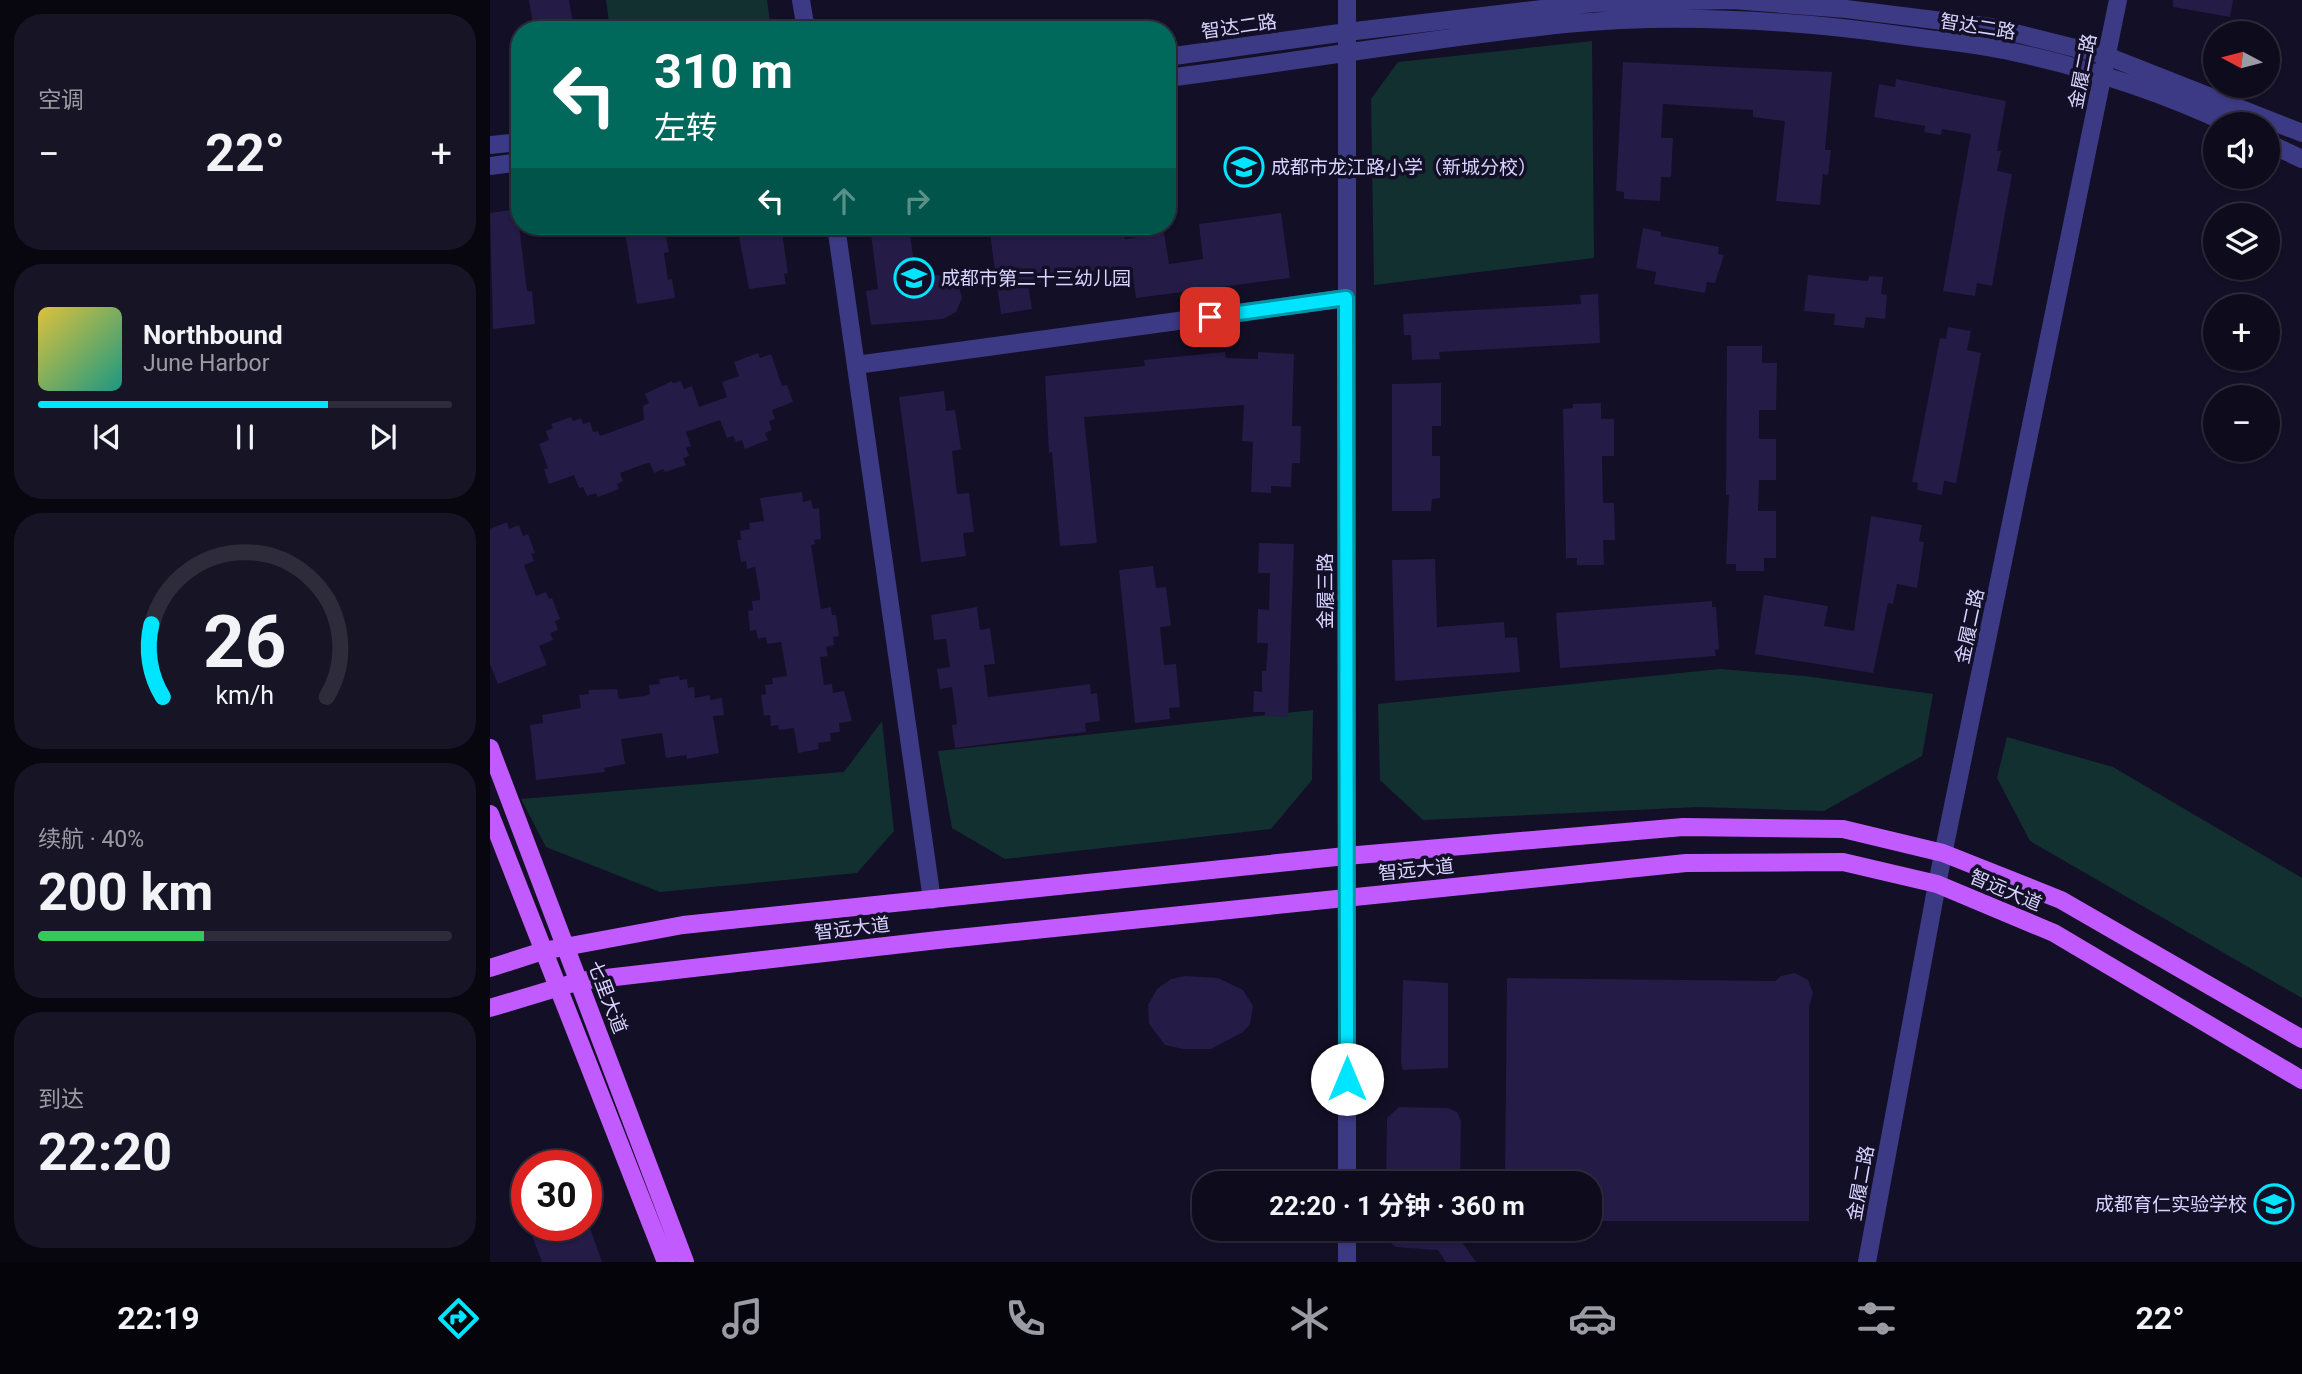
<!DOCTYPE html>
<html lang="zh">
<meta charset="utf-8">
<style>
:root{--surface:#0e0b1c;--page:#171425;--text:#f1f3f6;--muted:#9b9ba3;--line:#2e2b3b;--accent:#00e5ff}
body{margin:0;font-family:Roboto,"Noto Sans SC",sans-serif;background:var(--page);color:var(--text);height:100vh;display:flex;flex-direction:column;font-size:26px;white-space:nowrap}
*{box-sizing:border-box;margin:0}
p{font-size:23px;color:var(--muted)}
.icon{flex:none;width:38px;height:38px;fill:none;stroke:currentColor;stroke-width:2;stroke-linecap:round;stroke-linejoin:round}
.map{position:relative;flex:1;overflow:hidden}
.details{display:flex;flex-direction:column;gap:14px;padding:14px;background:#08060f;width:490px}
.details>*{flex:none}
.hud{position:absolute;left:21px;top:21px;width:665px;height:214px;border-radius:28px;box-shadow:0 2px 5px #0004,0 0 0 2px var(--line);background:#00695c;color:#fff;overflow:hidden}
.needle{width:46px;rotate:277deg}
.fabs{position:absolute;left:1713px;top:21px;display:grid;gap:14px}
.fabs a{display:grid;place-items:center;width:77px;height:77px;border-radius:50%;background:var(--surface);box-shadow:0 2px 5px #0004,0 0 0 2px var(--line);font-size:35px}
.speed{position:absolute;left:21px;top:1150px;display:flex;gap:14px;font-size:35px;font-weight:700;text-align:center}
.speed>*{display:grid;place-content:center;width:91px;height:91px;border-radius:50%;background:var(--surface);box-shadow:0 2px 5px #0004,0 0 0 2px var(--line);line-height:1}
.speed .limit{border:10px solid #d22;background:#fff;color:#111}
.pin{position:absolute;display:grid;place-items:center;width:60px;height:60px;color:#fff;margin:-30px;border-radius:14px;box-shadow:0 4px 10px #0006}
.me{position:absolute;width:77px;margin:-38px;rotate:0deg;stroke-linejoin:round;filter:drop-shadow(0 0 5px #0008)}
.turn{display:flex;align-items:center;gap:24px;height:147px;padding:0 28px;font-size:32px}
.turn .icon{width:91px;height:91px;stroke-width:2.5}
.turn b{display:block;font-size:49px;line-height:60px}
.lanes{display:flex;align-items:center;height:66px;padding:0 28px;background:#0003;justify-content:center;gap:35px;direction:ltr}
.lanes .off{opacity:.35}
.big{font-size:52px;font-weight:700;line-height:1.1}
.details .widget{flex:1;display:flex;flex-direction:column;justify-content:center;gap:10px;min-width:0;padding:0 24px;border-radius:28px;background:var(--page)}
.details .dial{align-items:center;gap:0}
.dial svg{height:182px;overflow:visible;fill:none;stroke:var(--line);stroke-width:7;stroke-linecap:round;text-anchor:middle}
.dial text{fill:var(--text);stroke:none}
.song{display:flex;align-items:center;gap:21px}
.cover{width:84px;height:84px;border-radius:10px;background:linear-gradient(135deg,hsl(50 70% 55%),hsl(170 70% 35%))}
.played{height:7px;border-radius:4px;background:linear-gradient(90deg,var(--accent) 70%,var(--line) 70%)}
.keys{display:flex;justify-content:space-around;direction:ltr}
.heat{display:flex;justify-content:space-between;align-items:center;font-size:38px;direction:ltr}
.charge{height:10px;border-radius:5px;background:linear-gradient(90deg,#34c759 40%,var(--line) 0)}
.trip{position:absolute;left:702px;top:1171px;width:410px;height:70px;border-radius:28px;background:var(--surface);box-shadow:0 2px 5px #0004,0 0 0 2px var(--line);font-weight:700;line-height:70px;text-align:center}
.tab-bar{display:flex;height:112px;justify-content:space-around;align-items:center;background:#06040b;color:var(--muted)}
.tab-bar .icon{width:49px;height:49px}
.tab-bar .active{color:var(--accent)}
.tab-bar b{font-size:32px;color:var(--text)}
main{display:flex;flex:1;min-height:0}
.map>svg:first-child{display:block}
.green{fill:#12302f}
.building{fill:#241b47}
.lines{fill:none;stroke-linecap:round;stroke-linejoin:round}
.minor{stroke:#3d3a85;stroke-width:18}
.major{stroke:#c25bff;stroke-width:18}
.route-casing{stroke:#0095a6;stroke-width:18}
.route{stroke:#00e5ff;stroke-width:12}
.labels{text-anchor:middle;stroke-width:7;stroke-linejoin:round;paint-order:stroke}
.street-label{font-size:19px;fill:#d9d4ff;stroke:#130f26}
.poi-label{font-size:19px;fill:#d9d4ff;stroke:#130f26;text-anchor:start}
</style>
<main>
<section class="details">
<div class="widget"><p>空调</p>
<div class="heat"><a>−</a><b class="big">22°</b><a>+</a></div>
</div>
<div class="widget">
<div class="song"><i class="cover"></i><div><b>Northbound</b><p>June Harbor</p></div></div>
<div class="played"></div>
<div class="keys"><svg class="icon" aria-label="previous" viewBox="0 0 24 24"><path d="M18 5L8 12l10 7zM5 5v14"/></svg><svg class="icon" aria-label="pause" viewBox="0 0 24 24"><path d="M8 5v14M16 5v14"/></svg><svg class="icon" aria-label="next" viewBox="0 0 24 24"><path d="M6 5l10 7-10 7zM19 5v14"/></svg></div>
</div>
<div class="widget dial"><svg viewBox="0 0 100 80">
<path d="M14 69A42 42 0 1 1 86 69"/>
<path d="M14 69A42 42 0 0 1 9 37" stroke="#00e5ff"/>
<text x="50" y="56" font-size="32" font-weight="700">26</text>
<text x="50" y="72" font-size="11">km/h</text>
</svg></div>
<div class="widget"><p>续航 · 40%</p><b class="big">200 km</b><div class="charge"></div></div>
<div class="widget"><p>到达</p><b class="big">22:20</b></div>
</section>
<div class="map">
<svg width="1812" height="1262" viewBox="0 0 1812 1262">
<rect width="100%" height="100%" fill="#130f26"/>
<path class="green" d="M116,0H277L281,30H120Z
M1102,41L1104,258L884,285L881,99L908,62Z
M1230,669L1315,676L1443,694L1432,756L1334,811L1208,807L933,820L890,780L888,704Z
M823,710L822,780L781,829L515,859L462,828L448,751Z
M392,721L404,831L367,873L170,892L56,847L31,799L354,772Z
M1517,737L1623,767L1812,878V998L1540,841L1507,778Z"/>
<path class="building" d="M39,0H79L84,30H44Z
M1683,0H1743L1740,17L1683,7Z
M1133,62L1342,72L1335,150H1341L1338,175L1333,174L1330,205L1286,201L1295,121L1263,117V110L1173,104L1171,138H1183L1181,177H1171L1170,201L1134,199V192L1126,191Z
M1406,79L1516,101L1507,151H1511L1507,171L1522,174L1502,286L1487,283L1485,296L1453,291L1481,134L1452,129L1451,135L1434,132L1435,126L1384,117L1389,84L1405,87Z
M27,209L37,291H42L45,324L3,329L0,213Z
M791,213L800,278L646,298L642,269L538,284L542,309L511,314L499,226H530L531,230L561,226H633L635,239L674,233L679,264L713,259L709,224Z
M134,226H156L157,233L175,231L179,252L174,253L178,280L182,279L185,298L147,304Z
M247,226H291L298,273L294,274L296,284L259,289Z
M380,226H419L426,279L447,275L462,278L468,283L472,298L466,312L453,319L381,325L376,291L388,289Z
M1153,228L1171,232V236L1229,247L1228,254L1234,255L1225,283L1217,282L1215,293L1164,284L1166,272L1146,268Z
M1318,275L1378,281L1379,276L1393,277L1391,294L1397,295L1395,319L1376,317L1374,328L1344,325L1345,314L1314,311Z
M1108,294L1110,343L949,352L950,359L922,360L921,335H914L913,314L1091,304L1090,295Z
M1458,327L1481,331L1477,350L1491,353L1466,483L1454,481L1452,495L1427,490L1428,483L1422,482L1450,338L1456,339Z
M1237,346H1272V363H1287L1286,410H1269V439H1286V480H1269L1268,511H1286V558H1274V571H1246V564H1236L1239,495H1236Z
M735,352L736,358L768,359V352L804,354L802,426H811L810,463H802L801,487L781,486V493L761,492L763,442L752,441L754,405L594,417L607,543L570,546L562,452L559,453L555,376L655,366L654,360Z
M268,353L270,358L281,354L292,386L297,385L303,402L282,410L285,419L279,421L282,430L275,433L278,440L255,449L252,440L246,442L243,436L237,438L230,420L196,432L201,446L196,448L199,456L193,458L196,465L175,472L173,469L164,473L160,463L154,464L130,473L133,481L127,484L129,489L108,497L106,493L97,496L93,487L89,488L84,475L59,484L54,469L58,468L49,444L59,440L56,431L63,428L61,424L81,417L83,421L91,418L93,424L100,422L103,432L108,431L110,436L154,420L153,406L159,403L155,394L182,381L183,383L191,381L194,389L202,386L209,407L237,397L232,382L249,376L244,362Z
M951,383V426H942V456H950V498L942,499L941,511H902V384Z
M454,391L456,411L465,410L471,449L462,451L467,494L479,493L484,532L473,533L476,556L431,562L409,397Z
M1111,403V419H1124V456H1112L1113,503H1124L1125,540H1113L1114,565H1087V558H1076L1073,409L1083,408V404Z
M312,492L313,502L321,500L323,509L329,508L331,539L324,540L325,544L321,545L331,609L341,607L342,615H346L349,636L343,637L344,645L336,647L338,656L330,657L334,685L342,684L343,693L354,691L362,721L349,723L350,732L340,733L341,741L328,743L329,749L308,753L304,728L289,730L288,725L281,726L280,715L274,716L271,695L276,694L275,685L283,684L282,678L297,676L291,642L277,644L276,637L268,639L266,630L260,631L258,611L263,610L262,601L270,600V595L265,567L257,569L256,561L251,562L247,540H251L250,531L260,529L259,523L274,521L270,498Z
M1381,516L1432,525L1429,541L1434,542L1427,588L1407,584L1403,604L1398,603L1383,673L1265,654L1274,595L1338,606L1334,626L1364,631Z
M17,522L19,529L29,525L33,536L38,534L45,553L41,554L44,561L34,565L46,596L56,592L59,599L62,598L70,619L65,621L68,630L60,633L63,640L49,646L57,665L8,684L0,664V529Z
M769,543L804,544L798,717L775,716V712H763L764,691L772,692V671H776L778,643H767L768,609L779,610L780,573H768Z
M945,559L947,627L1014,622L1015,638L1027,637L1030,672L905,681L902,560Z
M663,566L666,588L676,587L681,626L670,627L674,665L686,664L690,707L679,708L680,719L645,723L629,570Z
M1222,601V607H1226L1229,649L1225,650L1226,656L1070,668L1066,613Z
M487,607L490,630L500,628L505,664L494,665L498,697L600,684L601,694L607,693L610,721L595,723L596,732L465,748L462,725L467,724L462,687L450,689L447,669L460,667L456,639L444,640L441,615Z
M189,676L190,680L197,679L198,688L204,687L205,698L220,695V700L232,698L234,715L223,716L229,753L197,759L196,755L176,758L172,733L131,739L135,764L114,768L115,772L46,780L40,725L53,723L52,715L91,708L89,695L99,694L98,690L127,689L129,699L155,696L160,694L159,685L170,684L169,679Z
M1305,973L1318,980L1323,993L1319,1007V1221H1099V1183H1015L1017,978L1285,981L1291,976Z
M695,976L728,978L753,990L763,1006L760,1024L753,1032L721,1049H693L675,1045L659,1024L658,1005L667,989L681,979Z
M913,980L958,983V1068L913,1070L911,1062Z
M909,1107L958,1108L967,1112L971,1121L970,1183H896L897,1118Z
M38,1225H99L112,1262H52Z
M891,1228H969V1238L986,1262H956L948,1250L906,1247L897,1240Z"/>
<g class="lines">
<path class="minor" d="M311,0L316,30
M677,57L857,32L1103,3L1242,0L1356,9L1501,27L1617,56L1812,133
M677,78C810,61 942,38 1075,24C1189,13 1303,20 1416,36C1451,41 1488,44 1523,52C1597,68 1671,92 1739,124
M1778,143L1812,159
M0,145L30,142
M0,166L30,162
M346,226L442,900
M366,365L856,298
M857,1183V0
M857,1262V1228
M1377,1262L1447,884L1628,0"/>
<path class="major" d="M0,748L195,1262
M0,814L176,1262
M0,968L53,951L193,925L856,856L1193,827L1353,829L1453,853L1571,900L1812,1039
M0,1008L90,981L448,940L1196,863L1353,862L1447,884L1564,933L1812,1080"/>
</g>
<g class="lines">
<g class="route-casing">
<path id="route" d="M720,317L856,298L857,1079"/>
</g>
<use href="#route" class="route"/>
</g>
<defs>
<g id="school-ring" transform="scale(2.0125)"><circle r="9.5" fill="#130f26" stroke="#00e5ff" stroke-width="1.5"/><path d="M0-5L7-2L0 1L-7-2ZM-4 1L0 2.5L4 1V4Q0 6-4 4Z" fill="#00e5ff"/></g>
</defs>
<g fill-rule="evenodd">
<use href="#school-ring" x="754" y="167"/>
<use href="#school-ring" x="424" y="278"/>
<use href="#school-ring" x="1784" y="1204"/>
</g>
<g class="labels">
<g class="street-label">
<text transform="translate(749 26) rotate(-8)" y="7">智达二路</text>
<text transform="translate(1488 26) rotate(9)" y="7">智达二路</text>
<text transform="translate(1592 71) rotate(-79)" y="7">金履二路</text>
<text transform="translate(835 591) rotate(-90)" y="7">金履三路</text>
<text transform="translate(1479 626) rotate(-78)" y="7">金履二路</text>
<text transform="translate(926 869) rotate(-6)" y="7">智远大道</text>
<text transform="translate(1516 890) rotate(23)" y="7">智远大道</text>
<text transform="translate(362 928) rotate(-7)" y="7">智远大道</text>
<text transform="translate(118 997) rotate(69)" y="7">七里大道</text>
<text transform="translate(1370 1183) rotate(-80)" y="7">金履二路</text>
</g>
<g class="poi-label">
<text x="781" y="174">成都市龙江路小学（新城分校）</text>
<text x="451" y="285">成都市第二十三幼儿园</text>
<text x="1757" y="1211" text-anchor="end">成都育仁实验学校</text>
</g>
</g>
</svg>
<div class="fabs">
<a><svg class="needle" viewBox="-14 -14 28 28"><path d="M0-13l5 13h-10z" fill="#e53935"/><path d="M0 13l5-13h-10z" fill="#9b9ba3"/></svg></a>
<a><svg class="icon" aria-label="sound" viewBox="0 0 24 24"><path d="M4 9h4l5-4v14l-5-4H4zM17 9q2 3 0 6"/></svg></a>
<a><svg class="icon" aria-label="layers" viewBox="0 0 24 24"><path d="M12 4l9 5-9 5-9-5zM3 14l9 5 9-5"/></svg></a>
<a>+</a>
<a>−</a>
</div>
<div class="speed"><div class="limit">30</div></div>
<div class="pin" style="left:720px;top:317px;background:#d93025"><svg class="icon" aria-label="arrive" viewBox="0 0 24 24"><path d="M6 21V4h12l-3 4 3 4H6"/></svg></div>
<svg class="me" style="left:857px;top:1079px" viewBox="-20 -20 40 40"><circle r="19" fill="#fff"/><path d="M0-13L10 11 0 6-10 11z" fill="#00e5ff"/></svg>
<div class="trip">22:20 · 1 分钟 · 360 m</div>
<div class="hud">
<div class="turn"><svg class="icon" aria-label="left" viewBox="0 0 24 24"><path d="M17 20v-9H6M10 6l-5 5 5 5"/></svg><div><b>310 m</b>左转</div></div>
<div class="lanes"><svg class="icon" aria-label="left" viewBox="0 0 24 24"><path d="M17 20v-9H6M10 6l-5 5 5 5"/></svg><svg class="icon off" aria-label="ahead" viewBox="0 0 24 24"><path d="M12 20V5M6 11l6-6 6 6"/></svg><svg class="icon off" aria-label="right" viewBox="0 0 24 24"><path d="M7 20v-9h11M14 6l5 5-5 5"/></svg></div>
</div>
</div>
</main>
<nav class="tab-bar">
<b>22:19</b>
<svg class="icon active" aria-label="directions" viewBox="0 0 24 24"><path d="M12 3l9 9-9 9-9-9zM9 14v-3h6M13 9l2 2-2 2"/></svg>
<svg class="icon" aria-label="music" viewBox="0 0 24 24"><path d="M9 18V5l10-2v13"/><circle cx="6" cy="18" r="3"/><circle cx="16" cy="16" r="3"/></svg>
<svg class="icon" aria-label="phone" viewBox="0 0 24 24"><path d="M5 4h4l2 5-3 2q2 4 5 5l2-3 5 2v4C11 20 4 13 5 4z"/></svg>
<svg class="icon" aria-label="climate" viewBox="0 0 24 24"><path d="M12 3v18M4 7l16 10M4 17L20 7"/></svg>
<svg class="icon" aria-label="car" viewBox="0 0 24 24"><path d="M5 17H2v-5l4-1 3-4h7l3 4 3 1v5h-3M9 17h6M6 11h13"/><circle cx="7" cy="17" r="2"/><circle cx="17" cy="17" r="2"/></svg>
<svg class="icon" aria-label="filters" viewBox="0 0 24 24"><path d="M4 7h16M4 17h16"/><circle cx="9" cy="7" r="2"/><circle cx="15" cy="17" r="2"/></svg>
<b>22°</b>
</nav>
